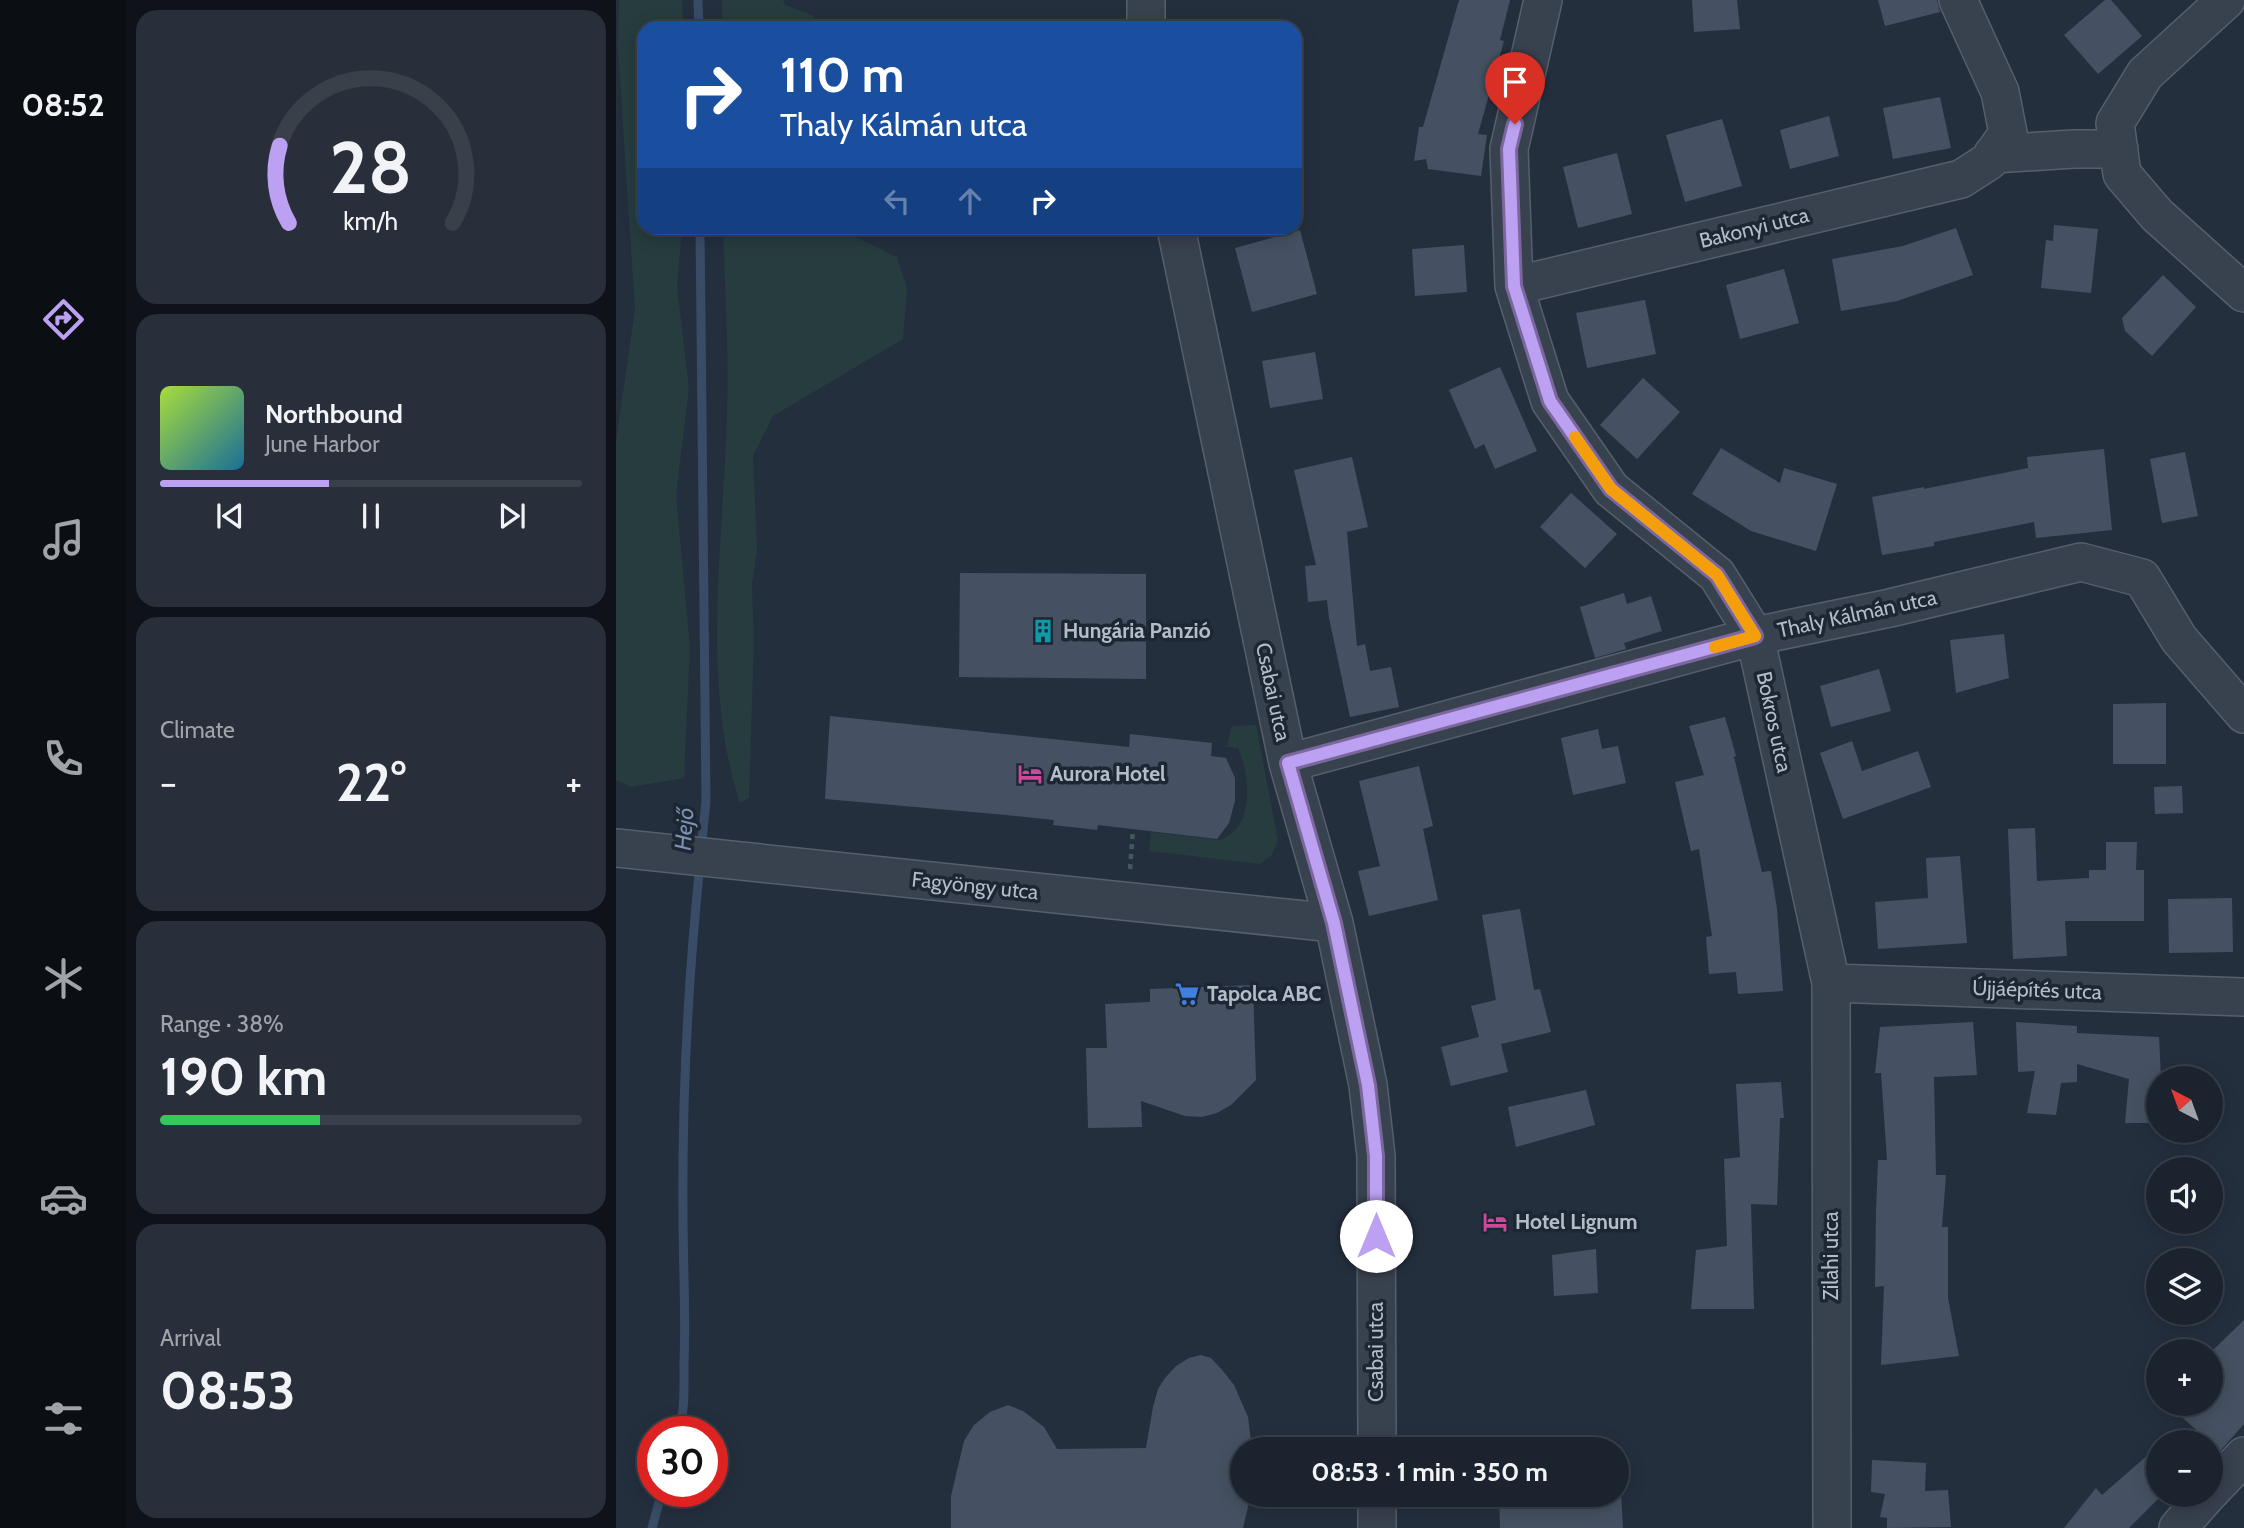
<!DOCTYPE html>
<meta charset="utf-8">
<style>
:root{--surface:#1b232e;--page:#282f3a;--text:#f1f3f6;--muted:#a0a4aa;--line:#39404a;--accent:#bca0f2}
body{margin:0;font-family:Cabin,sans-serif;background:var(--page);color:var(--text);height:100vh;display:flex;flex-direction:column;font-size:26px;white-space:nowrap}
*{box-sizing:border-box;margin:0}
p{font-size:23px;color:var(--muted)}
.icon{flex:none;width:38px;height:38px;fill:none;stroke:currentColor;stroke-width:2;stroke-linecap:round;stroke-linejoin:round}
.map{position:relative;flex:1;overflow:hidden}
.panel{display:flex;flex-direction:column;gap:10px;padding:10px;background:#0f1319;width:490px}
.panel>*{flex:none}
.top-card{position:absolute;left:21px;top:21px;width:665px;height:214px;border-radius:21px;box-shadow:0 4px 18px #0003,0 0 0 2px var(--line);background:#1a4fa0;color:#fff;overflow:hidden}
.needle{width:46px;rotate:319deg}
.buttons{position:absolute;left:1530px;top:1066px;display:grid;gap:14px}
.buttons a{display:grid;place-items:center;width:77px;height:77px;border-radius:50%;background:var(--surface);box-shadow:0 4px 18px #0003,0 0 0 2px var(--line);font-size:35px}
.speed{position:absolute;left:21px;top:1416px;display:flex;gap:14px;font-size:35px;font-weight:700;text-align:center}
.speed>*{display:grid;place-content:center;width:91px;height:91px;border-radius:50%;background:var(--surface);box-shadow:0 4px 18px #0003,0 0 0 2px var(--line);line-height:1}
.speed .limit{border:10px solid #d22;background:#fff;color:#111}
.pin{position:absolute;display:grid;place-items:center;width:60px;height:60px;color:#fff;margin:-72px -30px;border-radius:50% 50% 50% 0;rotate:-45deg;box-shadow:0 0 7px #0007}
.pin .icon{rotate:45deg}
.me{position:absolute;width:77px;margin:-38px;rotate:0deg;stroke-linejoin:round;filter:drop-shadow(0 0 5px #0008)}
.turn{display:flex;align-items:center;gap:24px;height:147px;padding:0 28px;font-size:32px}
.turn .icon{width:91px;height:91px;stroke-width:2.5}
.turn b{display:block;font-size:49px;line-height:60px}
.lanes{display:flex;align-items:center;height:66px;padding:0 28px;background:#0003;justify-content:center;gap:35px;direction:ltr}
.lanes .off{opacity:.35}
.big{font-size:52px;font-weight:700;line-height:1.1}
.panel .widget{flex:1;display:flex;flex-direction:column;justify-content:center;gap:10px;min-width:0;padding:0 24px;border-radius:21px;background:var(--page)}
.panel .dial{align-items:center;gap:0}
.dial svg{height:182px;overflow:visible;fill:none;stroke:var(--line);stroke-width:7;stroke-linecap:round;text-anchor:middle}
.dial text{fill:var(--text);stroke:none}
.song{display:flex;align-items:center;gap:21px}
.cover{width:84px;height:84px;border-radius:10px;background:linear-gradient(135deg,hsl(80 70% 55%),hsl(200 70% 35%))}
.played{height:7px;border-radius:4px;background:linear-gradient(90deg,var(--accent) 40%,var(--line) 40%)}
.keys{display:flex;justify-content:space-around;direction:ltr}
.heat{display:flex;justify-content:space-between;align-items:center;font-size:38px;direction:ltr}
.charge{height:10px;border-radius:5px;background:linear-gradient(90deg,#34c759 38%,var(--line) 0)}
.trip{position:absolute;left:614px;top:1437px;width:399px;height:70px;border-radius:35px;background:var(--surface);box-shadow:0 4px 18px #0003,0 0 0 2px var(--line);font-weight:700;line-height:70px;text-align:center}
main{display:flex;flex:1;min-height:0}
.tabs{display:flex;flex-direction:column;width:126px;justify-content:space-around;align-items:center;background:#0b0e12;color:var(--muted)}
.tabs .icon{width:49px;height:49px}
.tabs .selected{color:var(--accent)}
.tabs b{font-size:32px;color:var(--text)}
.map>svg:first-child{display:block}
.green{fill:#263c3f}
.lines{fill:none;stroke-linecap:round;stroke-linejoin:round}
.stream{stroke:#394c67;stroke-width:9}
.building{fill:#455162}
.minor-casing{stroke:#565f6c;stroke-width:40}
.path{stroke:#44595c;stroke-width:4.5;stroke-dasharray:5 5;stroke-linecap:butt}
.minor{stroke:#38414e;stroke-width:37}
.route-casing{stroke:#7a689d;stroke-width:18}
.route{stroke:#bca0f2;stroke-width:12}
.slow{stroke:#f59e0b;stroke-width:12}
.labels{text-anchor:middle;stroke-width:7;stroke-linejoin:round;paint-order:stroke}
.street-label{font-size:21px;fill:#b4bcc9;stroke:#1d2633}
.poi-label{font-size:21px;font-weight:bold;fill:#b4bcc9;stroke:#1d2633;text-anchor:start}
.water-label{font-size:23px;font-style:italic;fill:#7c92b1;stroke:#1d2633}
</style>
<main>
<nav class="tabs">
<b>08:52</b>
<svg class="icon selected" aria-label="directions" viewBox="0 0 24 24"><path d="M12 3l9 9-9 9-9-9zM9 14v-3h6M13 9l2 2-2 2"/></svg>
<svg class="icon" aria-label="music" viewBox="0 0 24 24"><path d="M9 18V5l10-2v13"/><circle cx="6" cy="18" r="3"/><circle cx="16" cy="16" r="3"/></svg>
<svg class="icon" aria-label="phone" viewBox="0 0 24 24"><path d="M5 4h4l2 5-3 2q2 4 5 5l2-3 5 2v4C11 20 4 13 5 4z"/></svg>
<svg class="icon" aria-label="climate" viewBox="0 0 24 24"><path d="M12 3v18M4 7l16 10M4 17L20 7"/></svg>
<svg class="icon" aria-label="car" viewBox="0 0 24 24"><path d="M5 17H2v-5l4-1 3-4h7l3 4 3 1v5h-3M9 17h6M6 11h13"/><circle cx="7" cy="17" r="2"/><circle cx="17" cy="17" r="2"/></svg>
<svg class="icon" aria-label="filters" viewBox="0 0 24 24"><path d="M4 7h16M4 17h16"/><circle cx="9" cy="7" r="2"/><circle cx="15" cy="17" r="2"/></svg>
</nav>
<section class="panel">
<div class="widget dial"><svg viewBox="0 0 100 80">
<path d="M14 69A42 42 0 1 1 86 69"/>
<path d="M14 69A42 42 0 0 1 10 35" stroke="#bca0f2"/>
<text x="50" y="56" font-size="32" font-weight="700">28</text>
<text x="50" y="72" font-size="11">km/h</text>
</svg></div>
<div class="widget">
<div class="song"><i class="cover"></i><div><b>Northbound</b><p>June Harbor</p></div></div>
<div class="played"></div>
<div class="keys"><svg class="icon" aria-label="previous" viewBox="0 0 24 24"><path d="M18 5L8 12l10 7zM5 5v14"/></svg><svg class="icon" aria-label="pause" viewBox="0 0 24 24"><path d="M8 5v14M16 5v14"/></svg><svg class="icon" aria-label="next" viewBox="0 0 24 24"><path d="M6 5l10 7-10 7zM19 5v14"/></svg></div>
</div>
<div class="widget"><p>Climate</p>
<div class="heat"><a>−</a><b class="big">22°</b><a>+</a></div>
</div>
<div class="widget"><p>Range · 38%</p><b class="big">190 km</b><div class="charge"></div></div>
<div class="widget"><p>Arrival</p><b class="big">08:53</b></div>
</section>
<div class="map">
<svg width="1628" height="1528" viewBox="0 0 1628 1528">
<rect width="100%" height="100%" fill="#242f3e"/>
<path class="green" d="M3,0H66L67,28H28V228H66L61,286L73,389L60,495L74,648L68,778L15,787L0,780V441L19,310L2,48Z
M106,0H167L169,5L198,16L197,28H106Z
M107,228H221L281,257L291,288L287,339L157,416L137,456L141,550L136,584L138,639L133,798L124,803C84,683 108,538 111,413C113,351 109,289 107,228Z
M640,725L662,841L656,855L644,864L533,851L535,832L603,840C640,829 634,775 622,748L611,747L616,726Z"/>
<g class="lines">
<path class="stream" d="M82,0L83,28
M84,228L90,801L85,850
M63,1432C69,1409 68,1386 68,1363C70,1313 67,1264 67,1214C66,1097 72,980 84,864
M36,1528L46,1491"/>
</g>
<path class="building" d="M843,0H894L884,40L888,41L862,134L871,135L865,176L812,169L810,159L798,161L803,127H807Z
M1076,0H1121L1124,29L1078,32Z
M1262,0H1321L1324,12L1269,26Z
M1489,0H1495L1526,36L1482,74L1448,35Z
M1324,97L1335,148L1277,159L1267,108Z
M1213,116L1223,156L1174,169L1164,130Z
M1106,119L1126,186L1069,202L1050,135Z
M1001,153L1016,214L962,228L947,167Z
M1438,225L1482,229L1475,293L1425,288L1430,240L1437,241Z
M1340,228L1357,275L1281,301L1225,311L1216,259L1287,246Z
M684,230L701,294L636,312L619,248Z
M848,245L851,292L799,296L796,249Z
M1168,269L1183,323L1124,339L1110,285Z
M1547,275L1580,307L1536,356L1509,331L1506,318Z
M1029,300L1040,354L971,368L960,313Z
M699,352L707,399L654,408L646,361Z
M884,367L921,451L879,469L868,444L859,449L833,390Z
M1027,378L1064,412L1021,459L984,425Z
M1105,448L1164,483L1168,468L1221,484L1200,551L1135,531L1076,494Z
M1488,449L1496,530L1420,538L1418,522L1318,542V546L1266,555L1256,497L1308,487V489L1412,468L1411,457Z
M1569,452L1582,516L1546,523L1534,459Z
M736,457L752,527L731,532L741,646L749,644L754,671L775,667L783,707L734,717L713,618L711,600L692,602L689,566L700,565L678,470Z
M955,493L1001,534L969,568L924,527Z
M344,573L530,574V679L343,677Z
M1008,593L1011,604L1035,596L1046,631L1008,643L1010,649L979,658L964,607Z
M1388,634L1393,678L1340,693L1334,640Z
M1263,669L1275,711L1215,727L1204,686Z
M1550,703V764H1497V704Z
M214,716L513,747L514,734L596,743L595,756L610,758L619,778V801L613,823L601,839L482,825L481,830L437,825L438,820L390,815L209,799Z
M1109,717L1120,756L1118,757L1146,872L1155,871L1161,909L1167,991L1122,994L1120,972L1093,974L1090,937L1096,936L1083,849L1075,851L1059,782L1088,775L1073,726Z
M982,729L986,749L1002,746L1010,783L957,795L945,738Z
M1236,741L1246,771L1302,751L1315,787L1227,819L1204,753Z
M803,766L817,826L807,829L822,900L753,916L742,871L764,866L743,781Z
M1566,786L1567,813L1539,814L1538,787Z
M1419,828L1421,881L1473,878V870H1490V842H1521L1520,870H1528V921H1449L1451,956L1397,959L1392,829Z
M1344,856L1351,943L1262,949L1259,902L1312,898L1310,858Z
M1616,898L1617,952L1553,953L1552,899Z
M904,909L918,990L924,989L935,1032L885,1044L892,1072L835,1086L825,1047L863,1037L855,1006L880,1000L866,915Z
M637,985L640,1080L615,1105L601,1113L586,1117L569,1116L525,1101L526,1127L472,1128L470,1048H491L489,1004L534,1002V989Z
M1357,1022L1361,1075L1318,1077L1320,1175H1330L1326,1227H1332V1298L1343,1356L1265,1365L1268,1286L1259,1287L1260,1211L1262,1160H1271L1265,1073H1259L1264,1027Z
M1400,1022L1461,1026V1033L1543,1037L1545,1078H1542V1123H1509L1513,1079L1461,1064V1082L1445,1083L1440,1115L1411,1113L1419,1071L1402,1072Z
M1165,1082L1168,1118H1164L1161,1205L1135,1204L1138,1309H1075L1080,1250L1111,1246L1108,1159L1124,1157L1120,1084Z
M970,1090L979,1125L900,1147L892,1107Z
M980,1249L982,1293L938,1296L936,1255Z
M1628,1320V1424L1604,1451L1551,1404H1594V1353Z
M585,1355L595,1358L607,1371L618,1385L632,1417L636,1449H626V1494H635L627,1528H335V1496L348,1441L358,1425L374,1412L392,1405L407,1411L428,1427L441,1449L530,1448L537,1407L542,1389L549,1378L560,1366L573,1358Z
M1542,1446V1499L1513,1528H1448L1480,1488L1486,1495Z
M1256,1460L1310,1463L1309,1491L1332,1490L1335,1527L1271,1528V1518L1264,1517L1269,1494L1255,1492Z
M883,1494H1005L1007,1528H884Z"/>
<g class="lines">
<g class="minor-casing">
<path id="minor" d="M927,0L893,149L898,286L934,401L995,489L1101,575L1139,636L1215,983L1216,1528
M1610,0L1529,74L1499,123L1506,174L1541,215L1628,293
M530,28V0
M1377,154L1458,149H1503
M560,228L672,763L718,923L752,1085L760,1156L761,1449
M898,286L1345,179L1373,161L1392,133L1384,92L1342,0
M672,763L1139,636L1274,608L1465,562L1526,578L1563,639L1628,714
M0,848L718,923
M1215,983L1628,997
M1594,1492L1628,1456
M761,1494V1528
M1562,1528L1592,1494"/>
</g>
<path class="path" d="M514,869L517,829"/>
<use href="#minor" class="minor"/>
</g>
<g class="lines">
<g class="route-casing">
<path id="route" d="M760,1236V1156L752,1085L718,923L672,763L1139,636L1101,575L995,489L934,401L898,286L893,149L899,124"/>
</g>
<use href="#route" class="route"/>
<path class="slow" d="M959,437L995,489L1101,575L1139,636L1099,647"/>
</g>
<defs>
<g id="building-bare" transform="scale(1.89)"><path d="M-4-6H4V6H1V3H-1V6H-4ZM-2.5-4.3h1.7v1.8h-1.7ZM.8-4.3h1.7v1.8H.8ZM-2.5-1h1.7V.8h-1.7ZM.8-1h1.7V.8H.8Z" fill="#0f9aa8" stroke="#1d2633" stroke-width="2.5" paint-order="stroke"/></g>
<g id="hotel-bare" transform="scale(1.89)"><path d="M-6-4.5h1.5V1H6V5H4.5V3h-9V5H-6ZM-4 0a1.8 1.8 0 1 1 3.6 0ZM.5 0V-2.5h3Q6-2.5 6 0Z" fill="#d1479c" stroke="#1d2633" stroke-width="2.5" paint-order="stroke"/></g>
<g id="supermarket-bare" transform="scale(1.89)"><path d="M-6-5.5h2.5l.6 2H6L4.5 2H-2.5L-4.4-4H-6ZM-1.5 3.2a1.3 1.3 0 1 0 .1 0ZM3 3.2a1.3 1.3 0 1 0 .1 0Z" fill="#3f7fe0" stroke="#1d2633" stroke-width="2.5" paint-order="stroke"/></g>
</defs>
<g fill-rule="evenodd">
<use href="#building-bare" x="427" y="631"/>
<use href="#hotel-bare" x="414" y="774"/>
<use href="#supermarket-bare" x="571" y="994"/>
<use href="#hotel-bare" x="879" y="1222"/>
</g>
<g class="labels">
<g class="street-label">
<text transform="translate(1138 228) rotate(-14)" y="7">Bakonyi utca</text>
<text transform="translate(1241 614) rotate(-12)" y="7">Thaly Kálmán utca</text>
<text transform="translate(657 692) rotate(78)" y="7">Csabai utca</text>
<text transform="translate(1158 722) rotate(78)" y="7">Bokros utca</text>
<text transform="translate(359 886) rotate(6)" y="7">Fagyöngy utca</text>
<text transform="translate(1421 990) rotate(2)" y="7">Újjáépítés utca</text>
<text transform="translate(1215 1256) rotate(-90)" y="7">Zilahi utca</text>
<text transform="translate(760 1352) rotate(-90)" y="7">Csabai utca</text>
</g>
<g class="poi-label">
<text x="447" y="638">Hungária Panzió</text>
<text x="434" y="781">Aurora Hotel</text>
<text x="591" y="1001">Tapolca ABC</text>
<text x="899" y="1229">Hotel Lignum</text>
</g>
<g class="water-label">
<text transform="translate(68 829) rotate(-86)" y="8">Hejő</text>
</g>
</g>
</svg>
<div class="buttons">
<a><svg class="needle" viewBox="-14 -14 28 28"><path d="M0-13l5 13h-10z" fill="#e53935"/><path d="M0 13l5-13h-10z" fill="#a0a4aa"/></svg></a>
<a><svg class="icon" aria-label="sound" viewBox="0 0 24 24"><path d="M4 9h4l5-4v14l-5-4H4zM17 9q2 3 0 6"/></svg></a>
<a><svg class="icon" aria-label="layers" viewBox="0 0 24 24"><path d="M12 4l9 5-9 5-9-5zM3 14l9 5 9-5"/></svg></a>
<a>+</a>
<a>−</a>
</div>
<div class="speed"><div class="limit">30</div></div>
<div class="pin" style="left:899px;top:124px;background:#d93025"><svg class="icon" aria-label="arrive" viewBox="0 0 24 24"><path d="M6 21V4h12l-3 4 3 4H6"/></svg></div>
<svg class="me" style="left:760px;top:1236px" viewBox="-20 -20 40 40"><circle r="19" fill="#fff"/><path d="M0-13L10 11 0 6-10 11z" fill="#bca0f2"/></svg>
<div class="trip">08:53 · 1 min · 350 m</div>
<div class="top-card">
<div class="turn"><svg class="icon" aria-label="right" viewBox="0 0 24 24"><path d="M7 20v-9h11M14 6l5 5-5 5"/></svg><div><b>110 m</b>Thaly Kálmán utca</div></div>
<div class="lanes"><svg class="icon off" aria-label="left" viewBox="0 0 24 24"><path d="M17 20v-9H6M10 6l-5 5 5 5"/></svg><svg class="icon off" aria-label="ahead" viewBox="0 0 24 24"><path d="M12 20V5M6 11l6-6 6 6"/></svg><svg class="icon" aria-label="right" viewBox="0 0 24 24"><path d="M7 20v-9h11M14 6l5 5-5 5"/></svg></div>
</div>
</div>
</main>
